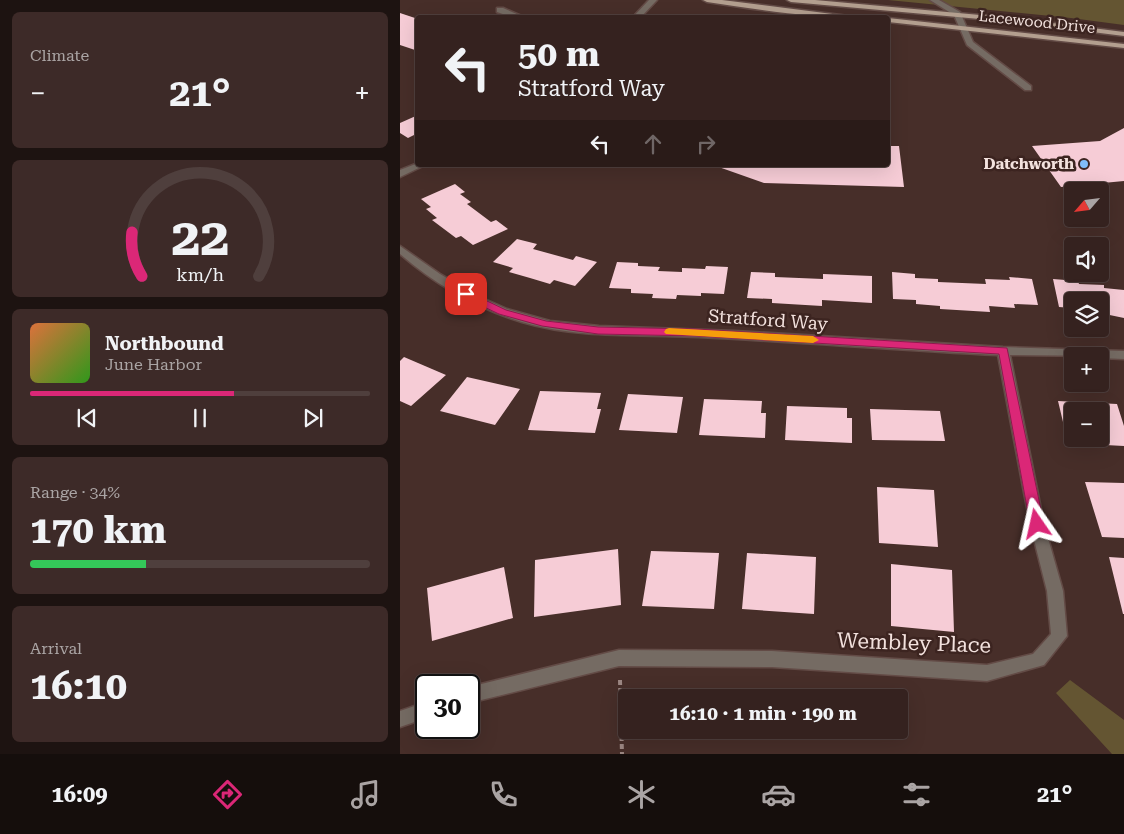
<!DOCTYPE html>
<meta charset="utf-8">
<style>
:root{--surface:#35221f;--page:#3d2a28;--text:#f1f3f6;--muted:#aaa4a4;--line:#4f3f3d;--accent:#db2777}
body{margin:0;font-family:"Roboto Serif",serif;background:var(--page);color:var(--text);height:100vh;display:flex;flex-direction:column;font-size:19px;white-space:nowrap}
*{box-sizing:border-box;margin:0}
p{font-size:16px;color:var(--muted)}
.icon{flex:none;width:28px;height:28px;fill:none;stroke:currentColor;stroke-width:2;stroke-linecap:round;stroke-linejoin:round}
.map{position:relative;flex:1;overflow:hidden}
.drawer{display:flex;flex-direction:column;gap:12px;padding:12px;background:#1d1311;width:400px}
.drawer>*{flex:none}
.banner{position:absolute;left:15px;top:15px;width:475px;height:152px;border-radius:5px;box-shadow:0 5px 20px #0002,0 0 0 1px var(--line);background:#35221f;color:var(--text);overflow:hidden}
.needle{width:32px;rotate:242deg}
.controls{position:absolute;left:664px;top:182px;display:grid;gap:10px}
.controls a{display:grid;place-items:center;width:45px;height:45px;border-radius:5px;background:var(--surface);box-shadow:0 5px 20px #0002,0 0 0 1px var(--line);font-size:25px}
.speed{position:absolute;left:15px;top:674px;display:flex;gap:10px;font-size:25px;font-weight:700;text-align:center}
.speed>*{display:grid;place-content:center;width:65px;height:65px;border-radius:50%;background:var(--surface);box-shadow:0 5px 20px #0002,0 0 0 1px var(--line);line-height:1}
.speed .limit{border:2px solid #111;border-radius:8px;background:#fff;color:#111}
.pin{position:absolute;display:grid;place-items:center;width:42px;height:42px;color:#fff;margin:-21px;border-radius:10px;box-shadow:0 2px 8px #0006}
.me{position:absolute;width:55px;margin:-28px;rotate:349deg;stroke-linejoin:round;filter:drop-shadow(0 0 4px #0008)}
.turn{display:flex;align-items:center;gap:18px;height:105px;padding:0 20px;font-size:22px}
.turn .icon{width:65px;height:65px;stroke-width:2.5}
.turn b{display:block;font-size:35px;line-height:42px}
.lanes{display:flex;align-items:center;height:48px;padding:0 20px;background:#0003;justify-content:center;gap:25px;direction:ltr}
.lanes .off{opacity:.35}
.big{font-size:38px;font-weight:700;line-height:1.1}
.drawer .card{flex:1;display:flex;flex-direction:column;justify-content:center;gap:8px;min-width:0;padding:0 18px;border-radius:8px;background:var(--page)}
.drawer .dial{align-items:center;gap:0}
.dial svg{height:130px;overflow:visible;fill:none;stroke:var(--line);stroke-width:7;stroke-linecap:round;text-anchor:middle}
.dial text{fill:var(--text);stroke:none}
.song{display:flex;align-items:center;gap:15px}
.cover{width:60px;height:60px;border-radius:8px;background:linear-gradient(135deg,hsl(20 70% 55%),hsl(110 70% 35%))}
.played{height:5px;border-radius:2px;background:linear-gradient(90deg,var(--accent) 60%,var(--line) 60%)}
.keys{display:flex;justify-content:space-around;direction:ltr}
.heat{display:flex;justify-content:space-between;align-items:center;font-size:28px;direction:ltr}
.charge{height:8px;border-radius:4px;background:linear-gradient(90deg,#34c759 34%,var(--line) 0)}
.trip{position:absolute;left:218px;top:689px;width:290px;height:50px;border-radius:5px;background:var(--surface);box-shadow:0 5px 20px #0002,0 0 0 1px var(--line);font-weight:700;line-height:50px;text-align:center}
.menu{display:flex;height:80px;justify-content:space-around;align-items:center;background:#150e0c;color:var(--muted)}
.menu .icon{width:35px;height:35px}
.menu .current{color:var(--accent)}
.menu b{font-size:22px;color:var(--text)}
main{display:flex;flex:1;min-height:0}
.map>svg:first-child{display:block}
.green{fill:#645532}
.building{fill:#f6ccd6;fill-rule:evenodd}
.lines{fill:none;stroke-linecap:round;stroke-linejoin:round}
.minor-casing{stroke:#634b46;stroke-width:3}
.major-casing{stroke:#634b46;stroke-width:3}
.path{stroke:#9c8783;stroke-width:4;stroke-dasharray:5 3;stroke-linecap:butt}
.minor{fill:#756b63;fill-rule:evenodd}
.major{fill:#b39f8f;fill-rule:evenodd}
.route{fill:#db2777;stroke:#8e194d}
.slow{fill:#f59e0b}
.poi-dot{fill:#80bdfa;stroke:#3c2420;stroke-width:2}
.labels{text-anchor:middle;stroke-width:5;stroke-linejoin:round;paint-order:stroke}
.far-street-label{font-size:15px;fill:#f3e2de;stroke:#3c2420}
.far-poi-label{font-size:15px;font-weight:bold;fill:#f3e2de;stroke:#3c2420;text-anchor:end}
.street-label{font-size:18px;fill:#f3e2de;stroke:#3c2420}
.near-street-label{font-size:21px;fill:#f3e2de;stroke:#3c2420}
</style>
<main>
<section class="drawer">
<div class="card"><p>Climate</p>
<div class="heat"><a>−</a><b class="big">21°</b><a>+</a></div>
</div>
<div class="card dial"><svg viewBox="0 0 100 80">
<path d="M14 69A42 42 0 1 1 86 69"/>
<path d="M14 69A42 42 0 0 1 8 42" stroke="#db2777"/>
<text x="50" y="56" font-size="32" font-weight="700">22</text>
<text x="50" y="72" font-size="11">km/h</text>
</svg></div>
<div class="card">
<div class="song"><i class="cover"></i><div><b>Northbound</b><p>June Harbor</p></div></div>
<div class="played"></div>
<div class="keys"><svg class="icon" aria-label="previous" viewBox="0 0 24 24"><path d="M18 5L8 12l10 7zM5 5v14"/></svg><svg class="icon" aria-label="pause" viewBox="0 0 24 24"><path d="M8 5v14M16 5v14"/></svg><svg class="icon" aria-label="next" viewBox="0 0 24 24"><path d="M6 5l10 7-10 7zM19 5v14"/></svg></div>
</div>
<div class="card"><p>Range · 34%</p><b class="big">170 km</b><div class="charge"></div></div>
<div class="card"><p>Arrival</p><b class="big">16:10</b></div>
</section>
<div class="map">
<svg width="724" height="754" viewBox="0 0 724 754">
<rect width="100%" height="100%" fill="#472e29"/>
<path class="green" d="M488,0H724V25L671,18Z
M670,680L724,720V754H712L656,693Z"/>
<path class="building" d="M0,13L18,19V51L0,45Z
M18,115V133L8,138L0,133V123Z
M724,128V181L661,187L632,146L700,141Z
M488,146H499L504,187L364,183L313,165H488Z
M55,184L65,192L60,194L71,202L67,204L91,222L96,220L108,229L73,245L61,236L56,238L32,220L37,218L26,209L31,207L21,199Z
M117,239L137,244L133,249L173,260L176,256L197,262L175,286L154,280L150,284L130,278L109,272L113,268L93,262Z
M217,262L238,263V266L260,267L258,271L282,272V268L305,269L306,266L328,267L324,294L301,293V296L277,295L276,299L252,298L253,294L231,293V289L209,288Z
M351,272L375,273V277L423,279V274L472,276V303L422,300V306L372,303V299L347,298Z
M492,272L515,274V278L538,279V282L586,284L585,279L610,280L609,277L632,279L638,305L614,304L615,308L589,306L590,312L540,309V306L516,304V300L493,299Z
M653,279L678,281L679,284L704,285V288L724,290V318L700,313V301H672V308L659,307Z
M4,357L46,375L11,406L0,401V361Z
M67,377L120,389L95,425L40,411Z
M140,391L201,393L197,409H201L195,433L128,430Z
M228,394L283,397L277,433L219,430Z
M304,399L362,401L361,413H366L365,438L299,435Z
M658,401L717,404L724,426V446L668,443ZM672,411H700V439H672Z
M387,406L447,408V418H452V443L385,440Z
M470,409L540,411L545,441L472,440Z
M685,482L724,483V538L702,537Z
M477,487L534,490L538,547L479,543Z
M218,549L221,605L134,617L135,560Z
M251,551L319,553L314,609L242,606Z
M347,553L416,557L414,614L342,609Z
M709,557L724,558V614H723Z
M491,564L552,570L554,632L491,626Z
M104,567L113,618L32,641L27,588Z"/>
<g class="lines">
<g class="minor-casing">
<path id="minor" d="M249,0H257L240,18H232Z
M530,0H539L560,12L573,42L631,86V90H625L567,45L554,15Z
M97,8H103L126,18H114L97,12Z
M18,163V165H25L0,177V170Z
M0,246L40,274L80,297L107,309L150,321L199,326L335,331L603,347L724,351V359L700,358V356L610,355L644,524L663,591L667,636L644,665L587,681L372,667L219,666L69,703V687L219,650L372,651L587,665L633,654L651,634L647,591L630,524L598,355C498,350 398,342 299,337C240,334 179,339 122,322C76,308 36,285 0,254Z
M26,702V718L0,727V711Z"/>
</g>
<g class="major-casing">
<path id="major" d="M303,0H322L464,18C412,18 359,10 307,2Z
M387,0H415L613,18L724,32V36L613,22L391,2Z
M488,18L724,44V48L488,22Z"/>
</g>
<path class="path" d="M220,680L222,754"/>
<use href="#minor" class="minor"/>
<use href="#major" class="major"/>
</g>
<path class="route" d="M66,291L106,310L146,321L198,327L296,329L607,348L644,524L642,528L637,529L632,528L630,524L599,354L296,336L198,334L142,326L99,314L63,297L61,294L63,292Z"/>
<path class="slow" d="M269,328L413,336L419,340L413,343L266,334L264,332L266,329Z"/>
<circle class="poi-dot" cx="684" cy="164" r="5"/>
<g class="labels">
<g class="far-street-label">
<text transform="translate(637 22) rotate(6)" y="5">Lacewood Drive</text>
</g>
<g class="far-poi-label">
<text x="674" y="169">Datchworth</text>
</g>
<g class="street-label">
<text transform="translate(368 320) rotate(4)" y="6">Stratford Way</text>
</g>
<g class="near-street-label">
<text transform="translate(514 643) rotate(2)" y="7">Wembley Place</text>
</g>
</g>
</svg>
<div class="controls">
<a><svg class="needle" viewBox="-14 -14 28 28"><path d="M0-13l5 13h-10z" fill="#e53935"/><path d="M0 13l5-13h-10z" fill="#aaa4a4"/></svg></a>
<a><svg class="icon" aria-label="sound" viewBox="0 0 24 24"><path d="M4 9h4l5-4v14l-5-4H4zM17 9q2 3 0 6"/></svg></a>
<a><svg class="icon" aria-label="layers" viewBox="0 0 24 24"><path d="M12 4l9 5-9 5-9-5zM3 14l9 5 9-5"/></svg></a>
<a>+</a>
<a>−</a>
</div>
<div class="speed"><div class="limit">30</div></div>
<div class="pin" style="left:66px;top:294px;background:#d93025"><svg class="icon" aria-label="arrive" viewBox="0 0 24 24"><path d="M6 21V4h12l-3 4 3 4H6"/></svg></div>
<svg class="me" style="left:637px;top:524px" viewBox="-20 -20 40 40"><path d="M0-17L14 15 0 8-14 15z" fill="#db2777" stroke="#fff" stroke-width="4"/></svg>
<div class="trip">16:10 · 1 min · 190 m</div>
<div class="banner">
<div class="turn"><svg class="icon" aria-label="left" viewBox="0 0 24 24"><path d="M17 20v-9H6M10 6l-5 5 5 5"/></svg><div><b>50 m</b>Stratford Way</div></div>
<div class="lanes"><svg class="icon" aria-label="left" viewBox="0 0 24 24"><path d="M17 20v-9H6M10 6l-5 5 5 5"/></svg><svg class="icon off" aria-label="ahead" viewBox="0 0 24 24"><path d="M12 20V5M6 11l6-6 6 6"/></svg><svg class="icon off" aria-label="right" viewBox="0 0 24 24"><path d="M7 20v-9h11M14 6l5 5-5 5"/></svg></div>
</div>
</div>
</main>
<nav class="menu">
<b>16:09</b>
<svg class="icon current" aria-label="directions" viewBox="0 0 24 24"><path d="M12 3l9 9-9 9-9-9zM9 14v-3h6M13 9l2 2-2 2"/></svg>
<svg class="icon" aria-label="music" viewBox="0 0 24 24"><path d="M9 18V5l10-2v13"/><circle cx="6" cy="18" r="3"/><circle cx="16" cy="16" r="3"/></svg>
<svg class="icon" aria-label="phone" viewBox="0 0 24 24"><path d="M5 4h4l2 5-3 2q2 4 5 5l2-3 5 2v4C11 20 4 13 5 4z"/></svg>
<svg class="icon" aria-label="climate" viewBox="0 0 24 24"><path d="M12 3v18M4 7l16 10M4 17L20 7"/></svg>
<svg class="icon" aria-label="car" viewBox="0 0 24 24"><path d="M5 17H2v-5l4-1 3-4h7l3 4 3 1v5h-3M9 17h6M6 11h13"/><circle cx="7" cy="17" r="2"/><circle cx="17" cy="17" r="2"/></svg>
<svg class="icon" aria-label="filters" viewBox="0 0 24 24"><path d="M4 7h16M4 17h16"/><circle cx="9" cy="7" r="2"/><circle cx="15" cy="17" r="2"/></svg>
<b>21°</b>
</nav>
